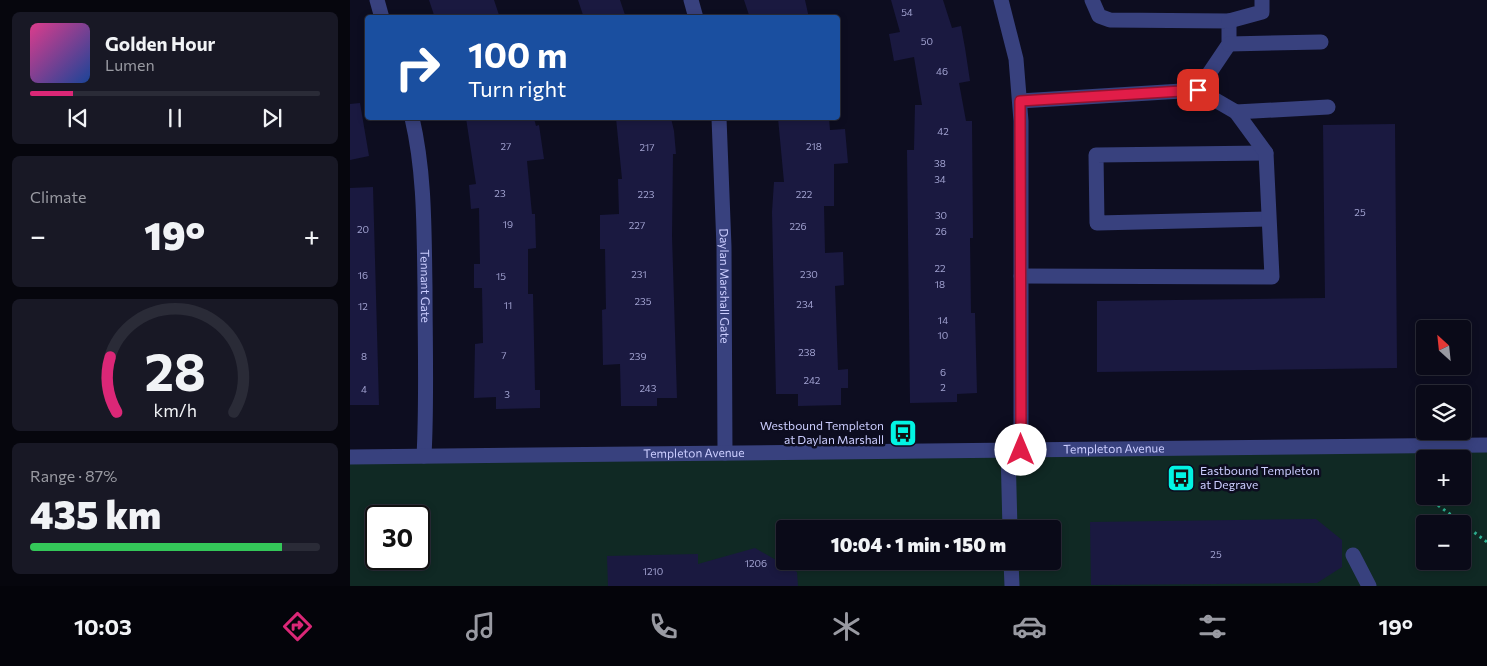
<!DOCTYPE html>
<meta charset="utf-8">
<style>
:root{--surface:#0a0a18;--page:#181825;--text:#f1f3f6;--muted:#999aa2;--line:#2a2b37;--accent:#db2777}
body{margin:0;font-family:Commissioner,sans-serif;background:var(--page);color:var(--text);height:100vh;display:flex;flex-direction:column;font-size:19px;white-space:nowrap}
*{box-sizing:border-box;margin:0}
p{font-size:16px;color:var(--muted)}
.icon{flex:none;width:28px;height:28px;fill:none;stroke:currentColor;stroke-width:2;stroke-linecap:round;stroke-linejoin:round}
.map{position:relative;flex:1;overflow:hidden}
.sheet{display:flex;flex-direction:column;gap:12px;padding:12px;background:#06060d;width:350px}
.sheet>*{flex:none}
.guide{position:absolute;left:15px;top:15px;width:475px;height:105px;border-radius:5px;box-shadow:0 2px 8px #0003,0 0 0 1px var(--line);background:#1a4fa0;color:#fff;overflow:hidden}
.needle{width:32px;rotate:333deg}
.fabs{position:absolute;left:1066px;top:320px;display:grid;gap:10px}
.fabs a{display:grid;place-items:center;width:55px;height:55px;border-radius:5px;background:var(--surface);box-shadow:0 2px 8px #0003,0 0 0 1px var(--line);font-size:25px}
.speed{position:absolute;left:15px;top:505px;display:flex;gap:10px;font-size:25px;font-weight:700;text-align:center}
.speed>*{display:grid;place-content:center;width:65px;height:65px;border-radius:50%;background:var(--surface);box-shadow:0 2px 8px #0003,0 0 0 1px var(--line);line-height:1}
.speed .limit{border:2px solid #111;border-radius:8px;background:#fff;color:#111}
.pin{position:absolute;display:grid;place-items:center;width:42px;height:42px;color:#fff;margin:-21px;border-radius:10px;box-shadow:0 2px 8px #0006}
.me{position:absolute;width:55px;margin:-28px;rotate:0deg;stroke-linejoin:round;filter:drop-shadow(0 0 4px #0008)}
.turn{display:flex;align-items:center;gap:18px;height:105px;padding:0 20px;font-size:22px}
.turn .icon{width:65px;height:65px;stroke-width:2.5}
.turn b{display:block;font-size:35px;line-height:42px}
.big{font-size:38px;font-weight:800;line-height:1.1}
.sheet .widget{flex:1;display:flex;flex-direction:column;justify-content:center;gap:8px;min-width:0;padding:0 18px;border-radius:8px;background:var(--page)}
.sheet .dial{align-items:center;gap:0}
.dial svg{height:130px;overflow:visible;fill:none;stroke:var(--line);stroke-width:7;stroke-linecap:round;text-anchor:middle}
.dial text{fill:var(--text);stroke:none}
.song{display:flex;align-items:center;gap:15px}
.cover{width:60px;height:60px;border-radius:8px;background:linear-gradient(135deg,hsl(330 70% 55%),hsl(220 70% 35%))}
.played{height:5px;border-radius:2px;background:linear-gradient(90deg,var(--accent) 15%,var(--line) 15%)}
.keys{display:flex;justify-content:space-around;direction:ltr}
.heat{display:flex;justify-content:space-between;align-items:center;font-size:28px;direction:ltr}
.charge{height:8px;border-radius:4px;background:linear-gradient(90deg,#34c759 87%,var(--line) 0)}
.trip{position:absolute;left:426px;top:520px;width:285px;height:50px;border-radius:5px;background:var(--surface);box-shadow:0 2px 8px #0003,0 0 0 1px var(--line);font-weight:800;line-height:50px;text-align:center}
.menu{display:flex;height:80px;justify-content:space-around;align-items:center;background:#04040a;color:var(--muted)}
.menu .icon{width:35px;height:35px}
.menu .on{color:var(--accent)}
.menu b{font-size:22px;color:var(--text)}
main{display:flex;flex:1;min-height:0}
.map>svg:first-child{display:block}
.green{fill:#102924;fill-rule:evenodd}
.building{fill:#1a1940}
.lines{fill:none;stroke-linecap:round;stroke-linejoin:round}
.path{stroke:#2eb092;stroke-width:3;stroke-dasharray:2.5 4;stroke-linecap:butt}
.minor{stroke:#38417e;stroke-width:15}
.route-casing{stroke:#92132f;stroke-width:12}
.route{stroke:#e11d48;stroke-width:9}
.labels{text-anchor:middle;stroke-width:5;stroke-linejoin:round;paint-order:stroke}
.number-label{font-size:10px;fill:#a0a1cf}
.street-label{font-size:12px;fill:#ccceff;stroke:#0d0d20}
.poi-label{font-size:12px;fill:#ccceff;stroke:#0d0d20;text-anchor:end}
</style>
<main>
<section class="sheet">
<div class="widget">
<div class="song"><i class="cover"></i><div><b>Golden Hour</b><p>Lumen</p></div></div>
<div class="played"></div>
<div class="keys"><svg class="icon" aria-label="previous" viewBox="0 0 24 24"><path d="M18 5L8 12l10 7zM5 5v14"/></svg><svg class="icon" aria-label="pause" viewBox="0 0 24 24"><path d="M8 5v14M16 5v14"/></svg><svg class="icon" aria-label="next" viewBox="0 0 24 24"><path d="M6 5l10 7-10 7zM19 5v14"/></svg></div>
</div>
<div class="widget"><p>Climate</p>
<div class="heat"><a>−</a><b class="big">19°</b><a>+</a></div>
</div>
<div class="widget dial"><svg viewBox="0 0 100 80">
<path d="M14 69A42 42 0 1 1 86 69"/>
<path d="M14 69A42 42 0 0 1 10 35" stroke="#db2777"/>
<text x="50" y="56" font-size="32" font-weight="700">28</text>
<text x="50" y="72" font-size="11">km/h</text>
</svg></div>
<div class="widget"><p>Range · 87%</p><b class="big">435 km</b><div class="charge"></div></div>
</section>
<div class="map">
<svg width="1137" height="586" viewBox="0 0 1137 586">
<rect width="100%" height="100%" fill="#0d0d20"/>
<path class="green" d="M1137,445V586H0V457ZM1075,459H1112V496H1075ZM26,516H69V559H26ZM1075,524H1112V561H1075ZM435,529H702V561H435Z"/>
<path class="building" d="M79,0H144L150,18H85Z
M228,0H270L276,18H234Z
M394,0H455L459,18H400Z
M541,0H593L602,28L611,26L615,48L620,81L609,83L616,121H622L623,238H620L621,313H625L627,393L607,394V402L560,403L557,150H564L565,105H572L564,57L544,61L539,34L550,32Z
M10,103L19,156L0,160V104Z
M116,118H184L186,126L189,125L194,159L177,161L182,214H185L186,248L178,249V294H183L185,390H190V408L146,409V397L124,398L125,344L133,343L132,288H124V264H130L129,208L121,209L119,185L126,184Z
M266,118H321L324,131L326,154H323L322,236L327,398H307V406H271L270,364L253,365L252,310L256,309L255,249H250V215L269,214L268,179H272Z
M428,118H479L480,130L495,129L498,163L484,164V206H474L475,253L493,252L494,285L485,286L488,370L498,369V388H491V405L448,406V394H426L422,212L424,182H434Z
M1045,124L1047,368L747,372V301L975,298L973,125Z
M23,187L29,405H0V188Z
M966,519L992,540V567L967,583L741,585L740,522Z
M405,548L447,572L448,586H258L257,556L348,554V564Z"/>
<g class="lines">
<path class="path" d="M1066,480L1075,491
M1079,496L1085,503L1137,542"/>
<g class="minor">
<path d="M27,0L32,18"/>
<path d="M341,0L346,18"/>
<path d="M651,0L666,59L671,121V450"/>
<path d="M742,0L749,16L760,20L879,21V44L848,90"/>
<path d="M879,21L912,12V0"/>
<path d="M879,44L971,42"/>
<path d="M670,101L848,90L886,112"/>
<path id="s1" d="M62,118C75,173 74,232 75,288C75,344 77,400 74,456"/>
<path id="s2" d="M369,118L374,247L375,453"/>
<path d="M916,153L746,155L747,223L918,219"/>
<path d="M671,276L922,277L916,153L886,112L978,107"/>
<path d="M658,450L660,529"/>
<path id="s3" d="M0,457L1137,445"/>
<path d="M1003,555L1019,586"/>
<path d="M661,561L662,586"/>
</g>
</g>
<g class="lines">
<g class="route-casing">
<path id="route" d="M671,450L670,101L848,90"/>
</g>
<use href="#route" class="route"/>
</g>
<defs>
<g id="bus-square" transform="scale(1.4375)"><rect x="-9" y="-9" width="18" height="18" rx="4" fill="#02f4e3" stroke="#0d0d20"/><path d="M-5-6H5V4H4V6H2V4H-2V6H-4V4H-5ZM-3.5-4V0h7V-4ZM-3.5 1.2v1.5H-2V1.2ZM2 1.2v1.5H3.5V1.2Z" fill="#111"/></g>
</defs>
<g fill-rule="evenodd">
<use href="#bus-square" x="553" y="433"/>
<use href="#bus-square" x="831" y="478"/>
</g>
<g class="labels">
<g class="number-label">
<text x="557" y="16">54</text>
<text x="577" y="45">50</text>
<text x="592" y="75">46</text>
<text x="593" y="135">42</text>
<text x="156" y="150">27</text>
<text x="464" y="150">218</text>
<text x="297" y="151">217</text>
<text x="590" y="167">38</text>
<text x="590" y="183">34</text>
<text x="150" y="197">23</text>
<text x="296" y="198">223</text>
<text x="454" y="198">222</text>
<text x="1010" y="216">25</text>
<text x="591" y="219">30</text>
<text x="158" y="228">19</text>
<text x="287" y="229">227</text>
<text x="448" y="230">226</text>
<text x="13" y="233">20</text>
<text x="591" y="235">26</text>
<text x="590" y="272">22</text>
<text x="289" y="278">231</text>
<text x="459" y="278">230</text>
<text x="13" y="279">16</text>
<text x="151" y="280">15</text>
<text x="590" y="288">18</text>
<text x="293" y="305">235</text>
<text x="455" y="308">234</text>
<text x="158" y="309">11</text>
<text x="13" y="310">12</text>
<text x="593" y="324">14</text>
<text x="593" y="339">10</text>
<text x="457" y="356">238</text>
<text x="154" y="359">7</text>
<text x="14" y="360">8</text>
<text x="288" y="360">239</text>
<text x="593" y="376">6</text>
<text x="462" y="384">242</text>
<text x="593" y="391">2</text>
<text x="298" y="392">243</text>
<text x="14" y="393">4</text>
<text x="157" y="398">3</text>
<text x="866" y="558">25</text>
<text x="406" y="567">1206</text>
<text x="303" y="575">1210</text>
</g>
<g class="street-label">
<text dy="4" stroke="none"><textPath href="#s2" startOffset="168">Daylan Marshall Gate</textPath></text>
<text dy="4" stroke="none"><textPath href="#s1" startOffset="169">Tennant Gate</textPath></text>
<text dy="4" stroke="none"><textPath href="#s3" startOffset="764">Templeton Avenue</textPath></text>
<text dy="4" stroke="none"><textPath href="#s3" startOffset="344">Templeton Avenue</textPath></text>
</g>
<g class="poi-label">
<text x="534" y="430">Westbound Templeton<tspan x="534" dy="14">at Daylan Marshall</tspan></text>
<text x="850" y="475" text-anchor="start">Eastbound Templeton<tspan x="850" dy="14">at Degrave</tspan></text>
</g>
</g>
</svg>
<div class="fabs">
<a><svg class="needle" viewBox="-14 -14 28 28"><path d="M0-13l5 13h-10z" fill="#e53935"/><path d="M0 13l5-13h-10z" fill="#999aa2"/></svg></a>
<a><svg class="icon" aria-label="layers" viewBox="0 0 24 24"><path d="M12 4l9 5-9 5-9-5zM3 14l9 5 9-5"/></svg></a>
<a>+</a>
<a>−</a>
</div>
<div class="speed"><div class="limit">30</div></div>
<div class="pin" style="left:848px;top:90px;background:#d93025"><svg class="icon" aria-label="arrive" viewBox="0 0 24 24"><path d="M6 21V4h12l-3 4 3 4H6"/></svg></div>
<svg class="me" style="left:671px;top:450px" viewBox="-20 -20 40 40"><circle r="19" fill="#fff"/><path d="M0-13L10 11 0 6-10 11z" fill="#e11d48"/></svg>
<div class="trip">10:04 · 1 min · 150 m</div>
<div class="guide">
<div class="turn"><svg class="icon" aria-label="right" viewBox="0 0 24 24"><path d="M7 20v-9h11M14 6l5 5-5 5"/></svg><div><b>100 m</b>Turn right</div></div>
</div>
</div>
</main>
<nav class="menu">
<b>10:03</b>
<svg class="icon on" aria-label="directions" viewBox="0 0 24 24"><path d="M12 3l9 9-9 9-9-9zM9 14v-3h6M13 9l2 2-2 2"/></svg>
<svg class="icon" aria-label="music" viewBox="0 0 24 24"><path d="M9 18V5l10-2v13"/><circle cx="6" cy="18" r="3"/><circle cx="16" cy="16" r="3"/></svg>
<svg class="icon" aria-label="phone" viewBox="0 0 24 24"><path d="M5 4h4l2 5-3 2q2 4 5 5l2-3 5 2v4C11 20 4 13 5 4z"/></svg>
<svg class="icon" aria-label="climate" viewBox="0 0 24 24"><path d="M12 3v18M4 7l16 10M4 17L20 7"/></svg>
<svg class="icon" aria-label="car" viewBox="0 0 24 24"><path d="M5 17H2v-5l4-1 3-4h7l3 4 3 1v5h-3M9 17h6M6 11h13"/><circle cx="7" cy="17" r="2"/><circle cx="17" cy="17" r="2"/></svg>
<svg class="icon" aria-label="filters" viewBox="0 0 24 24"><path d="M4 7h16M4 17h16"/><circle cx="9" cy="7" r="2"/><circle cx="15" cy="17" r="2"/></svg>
<b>19°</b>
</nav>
